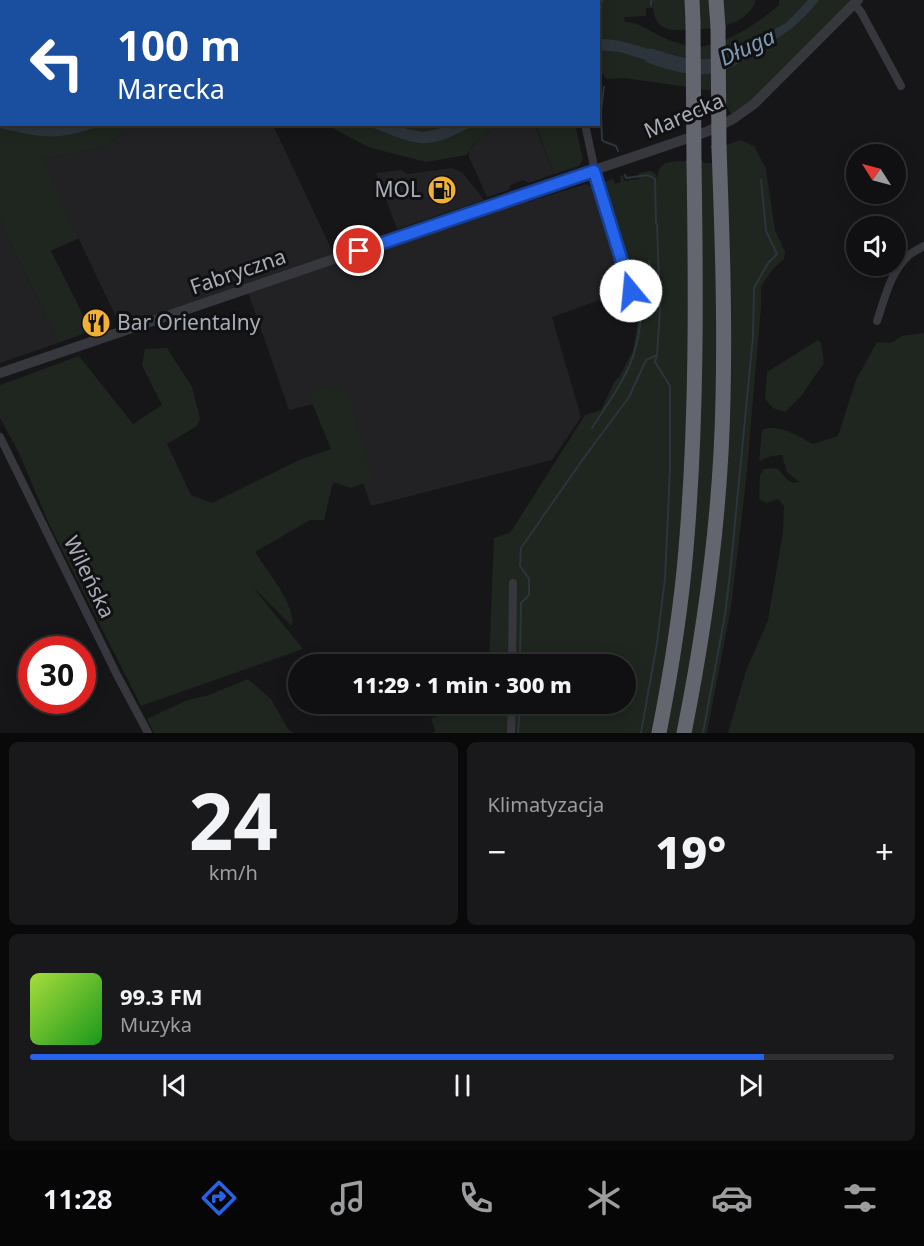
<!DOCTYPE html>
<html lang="pl">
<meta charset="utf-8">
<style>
:root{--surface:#101012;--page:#19191b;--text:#f1f3f6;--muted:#9c9d9f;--line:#303032;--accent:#2563eb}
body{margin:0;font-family:"Noto Sans",sans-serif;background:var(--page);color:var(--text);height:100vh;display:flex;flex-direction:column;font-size:22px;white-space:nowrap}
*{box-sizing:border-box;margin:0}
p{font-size:20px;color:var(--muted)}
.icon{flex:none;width:33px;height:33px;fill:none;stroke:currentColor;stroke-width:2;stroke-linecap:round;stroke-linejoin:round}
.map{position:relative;height:733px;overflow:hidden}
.details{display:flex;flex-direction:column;gap:9px;padding:9px;background:#09090a;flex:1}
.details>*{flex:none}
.hud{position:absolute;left:0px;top:0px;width:600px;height:126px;box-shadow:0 3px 15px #0003,0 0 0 2px var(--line);background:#1a4fa0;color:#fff;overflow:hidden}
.needle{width:39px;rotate:306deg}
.buttons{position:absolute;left:846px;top:144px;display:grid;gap:12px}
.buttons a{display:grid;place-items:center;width:60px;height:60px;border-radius:50%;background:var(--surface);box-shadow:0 3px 15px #0003,0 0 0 2px var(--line);font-size:30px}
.speed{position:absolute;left:18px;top:636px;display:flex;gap:12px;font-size:30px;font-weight:700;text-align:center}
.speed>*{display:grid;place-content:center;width:78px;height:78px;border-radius:50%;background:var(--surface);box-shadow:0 3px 15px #0003,0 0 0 2px var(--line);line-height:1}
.speed .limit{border:9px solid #d22;background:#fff;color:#111}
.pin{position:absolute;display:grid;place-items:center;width:51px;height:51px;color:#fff;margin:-26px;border:3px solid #fff;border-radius:50%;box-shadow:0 2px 6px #0007}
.me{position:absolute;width:66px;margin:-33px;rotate:343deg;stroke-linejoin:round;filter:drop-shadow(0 0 4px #0008)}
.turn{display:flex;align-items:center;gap:21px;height:126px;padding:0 18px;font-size:27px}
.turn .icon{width:78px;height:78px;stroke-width:2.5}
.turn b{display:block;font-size:42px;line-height:51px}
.big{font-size:45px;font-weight:800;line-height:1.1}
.details .widget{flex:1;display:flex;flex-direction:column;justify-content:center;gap:9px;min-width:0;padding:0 21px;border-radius:9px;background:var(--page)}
.details .dial{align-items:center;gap:0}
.dial b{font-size:78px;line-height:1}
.song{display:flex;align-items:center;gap:18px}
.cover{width:72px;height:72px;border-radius:9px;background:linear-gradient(135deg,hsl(80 70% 55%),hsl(120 70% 35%))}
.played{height:6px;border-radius:3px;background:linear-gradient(90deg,var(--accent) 85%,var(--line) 85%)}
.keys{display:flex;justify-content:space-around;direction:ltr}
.heat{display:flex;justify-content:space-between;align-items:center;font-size:33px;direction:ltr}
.details .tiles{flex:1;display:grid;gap:9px;grid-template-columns:1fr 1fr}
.widget:last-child{grid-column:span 2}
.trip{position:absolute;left:288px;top:654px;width:348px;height:60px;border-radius:30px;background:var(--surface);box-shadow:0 3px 15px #0003,0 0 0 2px var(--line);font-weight:800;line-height:60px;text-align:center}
.tab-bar{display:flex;height:96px;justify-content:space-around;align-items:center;background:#060607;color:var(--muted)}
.tab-bar .icon{width:42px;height:42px}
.tab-bar .active{color:var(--accent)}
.tab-bar b{font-size:27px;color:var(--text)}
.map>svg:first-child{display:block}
.built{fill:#222225}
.green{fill:#1e261f}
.water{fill:#2c353c}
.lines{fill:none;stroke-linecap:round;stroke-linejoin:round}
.stream{stroke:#2c353c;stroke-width:2}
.river{stroke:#2c353c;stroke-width:15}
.minor{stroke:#37383d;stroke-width:8}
.tertiary{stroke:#37383d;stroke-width:10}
.motorway{stroke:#63666e;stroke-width:15}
.motorway-bridge{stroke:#63666e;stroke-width:15}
.route-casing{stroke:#184099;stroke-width:15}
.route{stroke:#2563eb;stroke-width:10}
.labels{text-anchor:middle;stroke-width:6;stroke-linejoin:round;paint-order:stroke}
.street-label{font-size:21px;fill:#a8adb8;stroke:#111113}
.poi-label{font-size:21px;fill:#a8adb8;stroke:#111113;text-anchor:end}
.water-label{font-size:22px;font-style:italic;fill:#7f9bb3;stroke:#111113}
</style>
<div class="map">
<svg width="924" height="733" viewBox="0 0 924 733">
<rect width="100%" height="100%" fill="#161618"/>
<path class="built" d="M135,125H273L336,259L525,194L528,202L586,184L593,188L624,288L622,292L552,317L581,417L552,460L371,506L335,399L289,410L247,289L123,332L41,159L101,148Z
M499,125H535L554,174L529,183L523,180L511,185L509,190L487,197L469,157V151L478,139Z
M452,168L463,173L484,200L397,229L376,173L401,170L408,174Z
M0,220L58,343L0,363Z"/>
<path class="green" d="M74,0H392V2H74Z
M496,0H756C745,32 700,29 671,30C658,26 655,21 653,8H646V16L624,17L625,22C639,22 651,32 664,38C676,43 692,48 705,46C732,41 759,22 779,5V0H858L733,119L721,92L625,78L606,79L599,68L598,2H496Z
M0,32H1L2,124L135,125L101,148L42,159L79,238L51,251L91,331L58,343L0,220Z
M327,125H499C487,133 473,140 467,155L426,162L368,147Z
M536,125H575L583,159L579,166L554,174Z
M741,140L754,146L766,169L775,230L785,252L784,259L774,268L761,286V307L746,481L731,607L707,733H433L435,730L431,719L450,710L454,704H626V664H489L494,538L510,533L585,415L601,410L614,382L620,376L633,350L637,326L638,305L604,186V182L613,179L615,184L621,182L620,176L623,175L624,181L639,179V173L650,171L655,173L657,178C658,173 659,168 663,165C671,158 700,163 712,163L711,150Z
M924,333V733H728L746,671L768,620L783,532L784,506L778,499L767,503L759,499L760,476L763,469L777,468C784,475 788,485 799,482L787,472L782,455L771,456L759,461L762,430C778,423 798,436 813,444L838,436L856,380L877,342L891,343L902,336Z
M818,340L821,343L824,363L801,396L785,412L773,408L765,399L767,372Z
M167,348L192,387L200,418L197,426L167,444L191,495L212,503L299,460L331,449L308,393L339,382L351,398L372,480L351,488L333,482L324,520H310L255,552C266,569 296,605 292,626L252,586L303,649L141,706L50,526L19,453L0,418V385L79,356L133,424L162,405L142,365L145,349Z
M248,679L271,699L288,729L293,733H154L147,719L185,701L209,695Z"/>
<path class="water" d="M808,0H819C795,31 772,43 738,59V49L786,23L794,15Z
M599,39C623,38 646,50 670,55L671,68L620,52L599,50Z
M0,118H1L2,124H39L51,127L69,124L101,125C84,132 62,138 43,136C29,135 14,131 0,128Z
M366,125H397L407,129L423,132L438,129L448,125H474C459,133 437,145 420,143C403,141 382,131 366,125Z"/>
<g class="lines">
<path class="stream" d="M651,0V5
M604,87L601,110L602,140L605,142L616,146L618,151
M625,175L626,178L648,175L655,179L656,224
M649,261L653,294L658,295
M592,428C603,411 615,394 624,377C641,347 646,297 639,264
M520,664L521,603L529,595V579L520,566L521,548L583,459L629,397L646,360L657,355L660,310L657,224
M518,733L520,704
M641,733L657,643L665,578L670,470V386L655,362L657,355
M703,733L725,615L731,564L753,336L754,288L768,263L777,254L766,231L761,180"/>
<path class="river" d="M651,56C675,64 697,72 722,63C733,59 745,51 756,45"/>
<path class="minor" d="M598,3L599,0
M854,4L861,12L901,86
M585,124L595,171L631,291
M877,321C885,298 890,273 908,256C912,252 919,249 924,246
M0,437L117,675L148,733
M512,664L513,583
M511,733L512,704"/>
<path class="tertiary" d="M0,373L706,132L733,119L754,104L858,0"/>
<path class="motorway" d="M692,0L693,22
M716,0L718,27
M659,733C671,672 681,610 686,549C697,420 696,291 694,162
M684,733C706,623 721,510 723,398C725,314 722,231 719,147"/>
<path class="motorway-bridge" d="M693,22L694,162
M718,27L719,147"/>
</g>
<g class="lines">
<g class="route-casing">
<path id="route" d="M359,251L594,171L631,291"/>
</g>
<use href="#route" class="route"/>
</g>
<defs>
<g id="fuel-disc" transform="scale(1.5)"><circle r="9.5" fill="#f2b134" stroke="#111113"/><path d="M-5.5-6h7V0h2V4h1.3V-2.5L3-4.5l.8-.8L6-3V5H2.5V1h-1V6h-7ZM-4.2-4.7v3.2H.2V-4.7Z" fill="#111"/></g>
<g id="restaurant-disc" transform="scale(1.5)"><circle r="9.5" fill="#f2b134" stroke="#111113"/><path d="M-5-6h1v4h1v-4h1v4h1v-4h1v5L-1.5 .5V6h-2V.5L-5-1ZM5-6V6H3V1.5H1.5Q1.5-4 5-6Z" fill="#111"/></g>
</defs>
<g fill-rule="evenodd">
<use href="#fuel-disc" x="442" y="190"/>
<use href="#restaurant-disc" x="96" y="323"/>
</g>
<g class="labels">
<g class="street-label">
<text transform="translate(684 116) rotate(-23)" y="7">Marecka</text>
<text transform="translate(238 272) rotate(-19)" y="7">Fabryczna</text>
<text transform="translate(89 577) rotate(64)" y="7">Wileńska</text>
</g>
<g class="poi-label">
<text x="421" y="197">MOL</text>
<text x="117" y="330" text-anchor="start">Bar Orientalny</text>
</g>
<g class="water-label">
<text transform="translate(747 47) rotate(-25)" y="8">Długa</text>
</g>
</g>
</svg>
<div class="buttons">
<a><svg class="needle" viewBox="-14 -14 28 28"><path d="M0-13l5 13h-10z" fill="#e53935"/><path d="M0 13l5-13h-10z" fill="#9c9d9f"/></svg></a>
<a><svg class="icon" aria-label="sound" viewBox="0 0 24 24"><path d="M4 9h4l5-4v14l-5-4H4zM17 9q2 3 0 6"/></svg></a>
</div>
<div class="speed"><div class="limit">30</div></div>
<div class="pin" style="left:359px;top:251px;background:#d93025"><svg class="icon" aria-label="arrive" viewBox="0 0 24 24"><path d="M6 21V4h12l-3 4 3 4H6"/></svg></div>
<svg class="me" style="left:631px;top:291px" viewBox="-20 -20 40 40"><circle r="19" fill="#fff"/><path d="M0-13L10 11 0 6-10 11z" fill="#2563eb"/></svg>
<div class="trip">11:29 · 1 min · 300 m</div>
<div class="hud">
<div class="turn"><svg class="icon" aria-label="left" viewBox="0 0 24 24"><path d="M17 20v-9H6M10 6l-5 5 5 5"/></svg><div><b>100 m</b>Marecka</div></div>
</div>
</div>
<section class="details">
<div class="tiles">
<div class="widget dial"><b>24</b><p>km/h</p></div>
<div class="widget"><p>Klimatyzacja</p>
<div class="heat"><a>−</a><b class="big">19°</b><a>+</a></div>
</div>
<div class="widget">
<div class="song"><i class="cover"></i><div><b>99.3 FM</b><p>Muzyka</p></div></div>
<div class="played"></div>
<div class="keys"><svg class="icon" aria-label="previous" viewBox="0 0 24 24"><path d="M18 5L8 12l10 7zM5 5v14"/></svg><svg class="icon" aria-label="pause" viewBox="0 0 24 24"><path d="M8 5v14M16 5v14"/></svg><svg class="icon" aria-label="next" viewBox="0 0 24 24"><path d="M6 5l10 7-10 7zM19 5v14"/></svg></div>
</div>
</div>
</section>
<nav class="tab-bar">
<b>11:28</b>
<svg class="icon active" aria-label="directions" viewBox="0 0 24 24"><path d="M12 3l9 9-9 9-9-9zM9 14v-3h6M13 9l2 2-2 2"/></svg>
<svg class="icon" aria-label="music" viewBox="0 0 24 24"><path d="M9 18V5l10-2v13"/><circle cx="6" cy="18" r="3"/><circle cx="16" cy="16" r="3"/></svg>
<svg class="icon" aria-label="phone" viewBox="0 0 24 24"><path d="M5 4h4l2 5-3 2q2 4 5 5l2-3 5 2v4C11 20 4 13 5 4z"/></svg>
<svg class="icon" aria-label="climate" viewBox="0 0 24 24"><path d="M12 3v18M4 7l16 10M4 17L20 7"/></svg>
<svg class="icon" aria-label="car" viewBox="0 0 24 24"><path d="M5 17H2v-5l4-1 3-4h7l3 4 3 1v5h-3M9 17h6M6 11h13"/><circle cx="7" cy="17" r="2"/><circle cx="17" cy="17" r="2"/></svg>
<svg class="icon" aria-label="filters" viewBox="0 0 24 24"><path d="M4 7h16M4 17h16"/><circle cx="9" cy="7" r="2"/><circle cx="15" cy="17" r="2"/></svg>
</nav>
